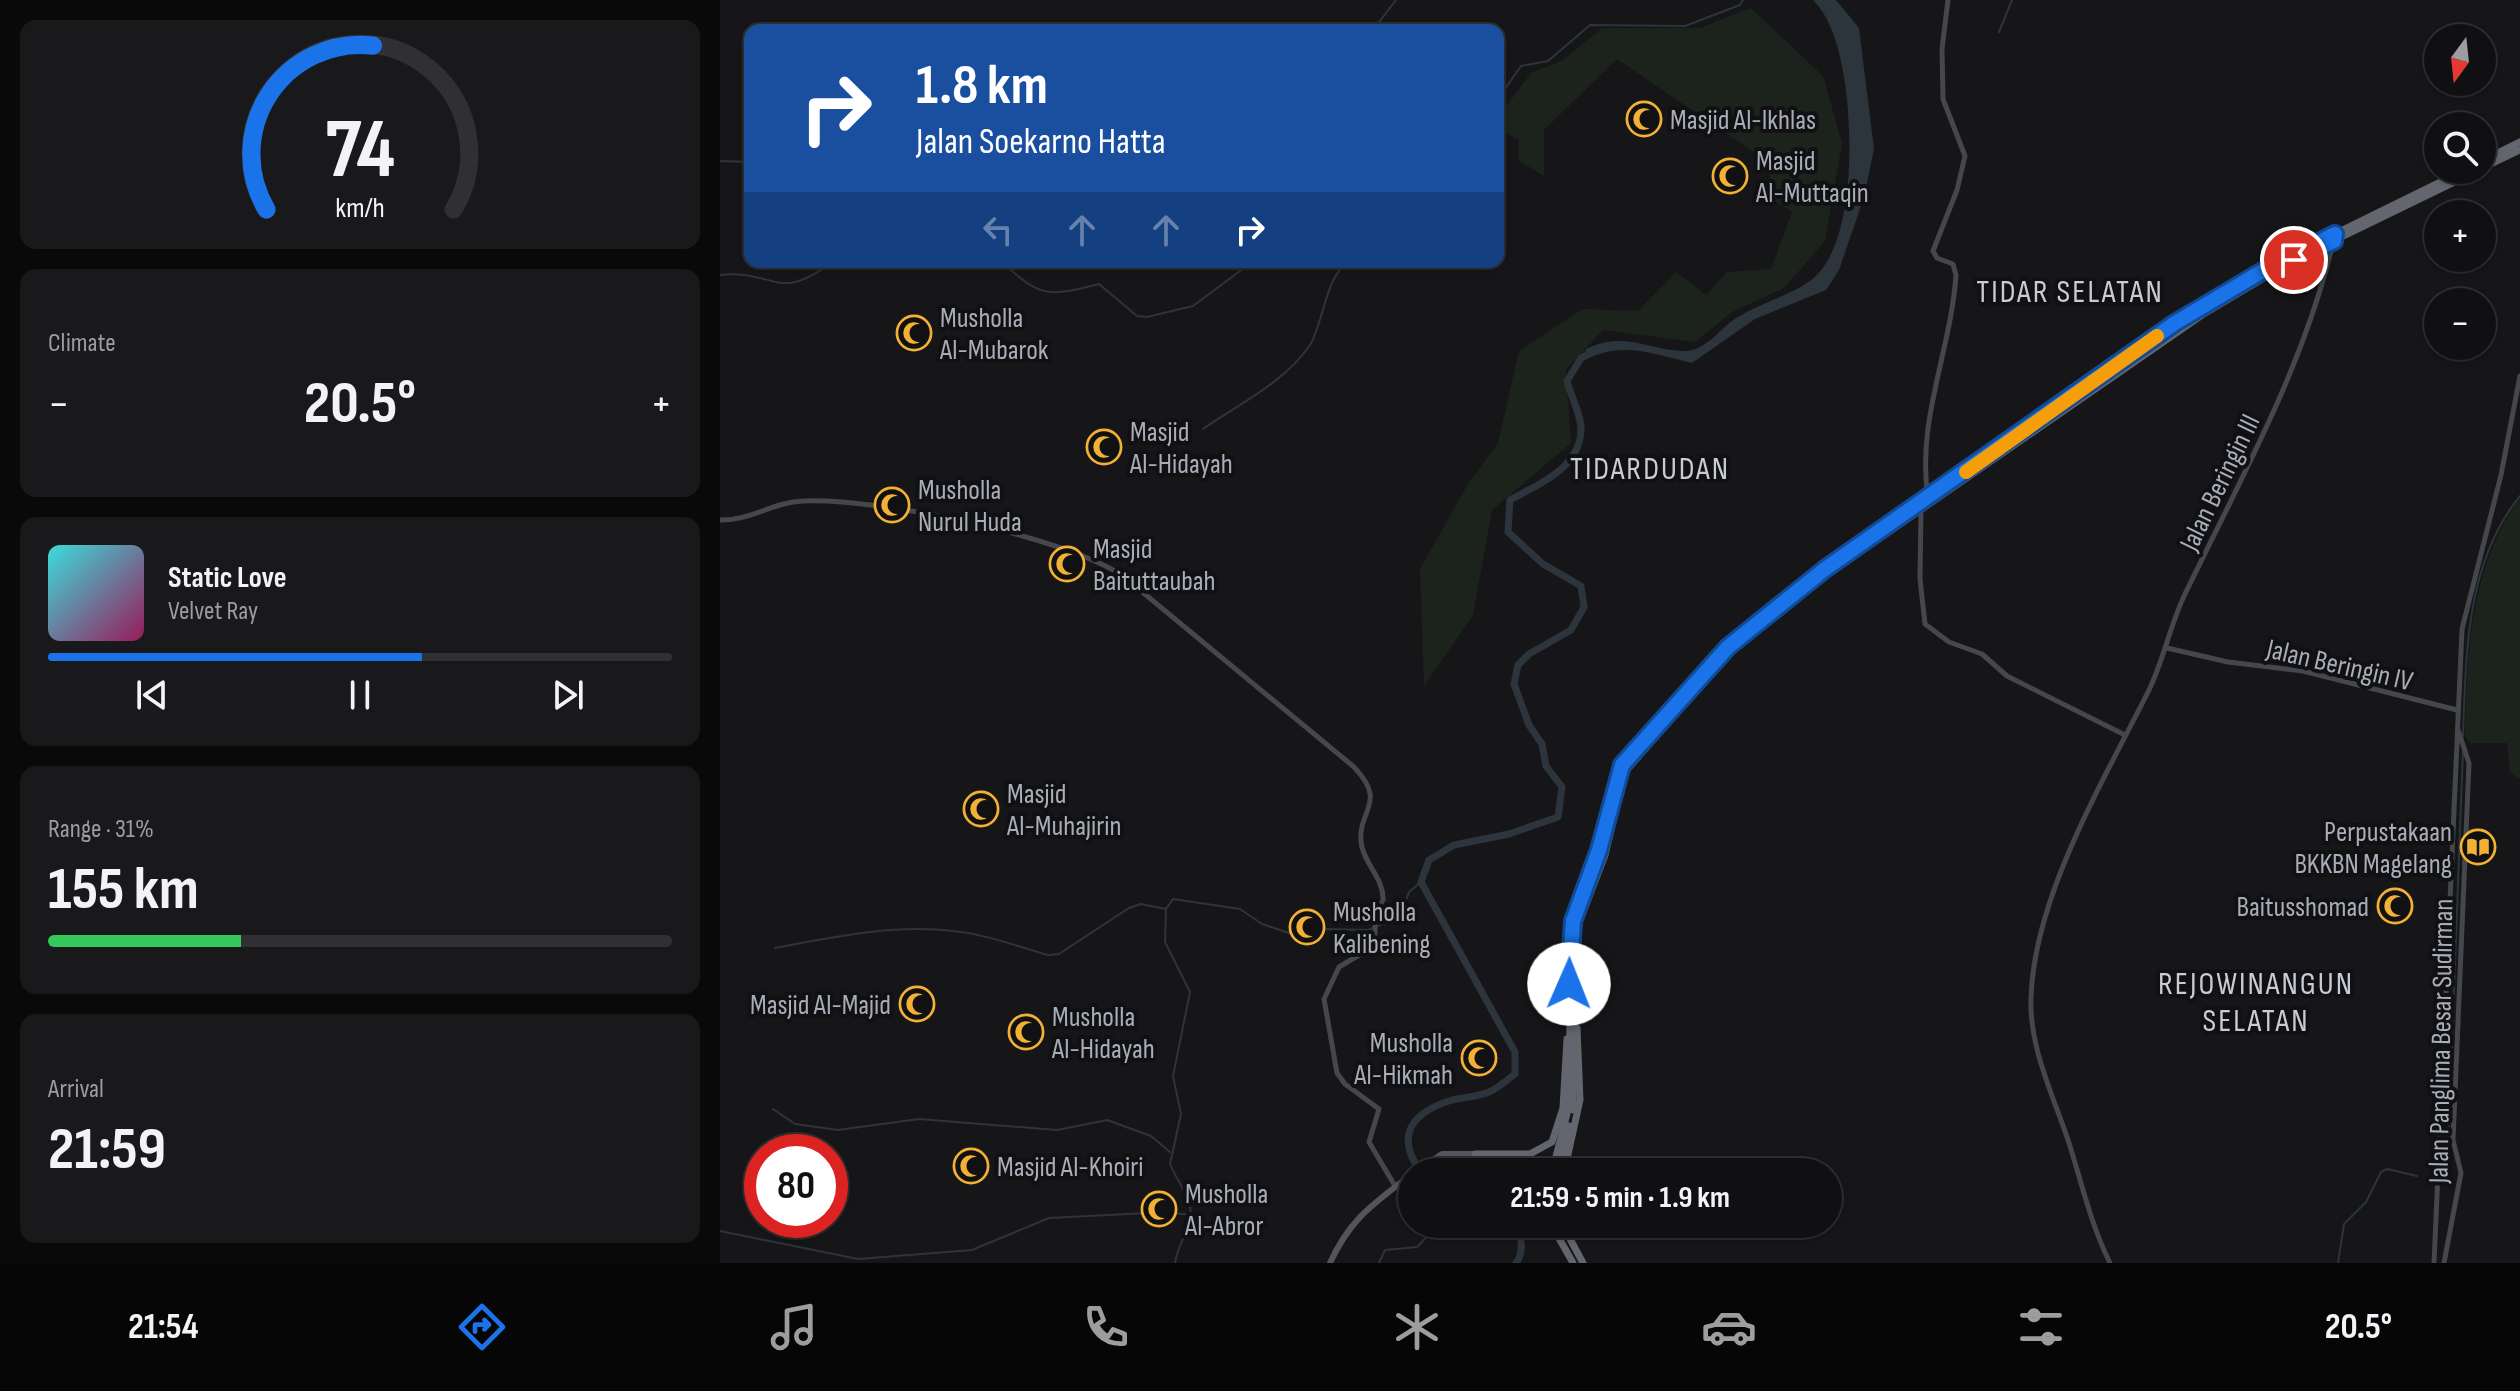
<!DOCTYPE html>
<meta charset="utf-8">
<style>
:root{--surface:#101012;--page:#19191b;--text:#f1f3f6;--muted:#9c9d9f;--line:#303032;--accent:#1a73e8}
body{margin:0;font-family:"Sofia Sans Condensed",sans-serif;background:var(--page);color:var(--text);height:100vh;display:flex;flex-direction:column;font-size:30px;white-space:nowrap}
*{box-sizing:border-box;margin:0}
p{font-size:26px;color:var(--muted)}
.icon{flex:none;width:44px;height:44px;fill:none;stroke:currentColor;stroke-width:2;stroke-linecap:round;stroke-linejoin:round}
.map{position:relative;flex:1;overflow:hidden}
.details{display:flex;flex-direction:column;gap:20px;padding:20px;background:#09090a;width:720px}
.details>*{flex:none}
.guide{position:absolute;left:24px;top:24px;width:760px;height:244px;border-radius:16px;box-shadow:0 2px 6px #0004,0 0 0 2px var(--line);background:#1a4fa0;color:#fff;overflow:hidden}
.needle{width:52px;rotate:195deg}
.controls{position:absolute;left:1704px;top:24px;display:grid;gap:16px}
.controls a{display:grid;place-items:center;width:72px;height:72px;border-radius:50%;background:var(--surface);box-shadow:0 2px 6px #0004,0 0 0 2px var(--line);font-size:40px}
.speed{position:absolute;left:24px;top:1134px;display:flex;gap:16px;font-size:40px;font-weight:700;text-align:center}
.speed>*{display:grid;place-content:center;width:104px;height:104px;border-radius:50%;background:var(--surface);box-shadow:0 2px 6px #0004,0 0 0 2px var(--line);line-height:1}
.speed .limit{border:12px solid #d22;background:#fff;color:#111}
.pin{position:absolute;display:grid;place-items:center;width:68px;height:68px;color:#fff;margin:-34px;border:4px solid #fff;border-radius:50%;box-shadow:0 2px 8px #0007}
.me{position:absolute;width:88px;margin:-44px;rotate:1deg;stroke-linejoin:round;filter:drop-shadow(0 0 6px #0008)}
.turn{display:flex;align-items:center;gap:28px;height:168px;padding:0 40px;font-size:36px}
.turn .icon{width:104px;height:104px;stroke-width:2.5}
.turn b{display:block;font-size:56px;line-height:68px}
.lanes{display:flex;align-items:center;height:76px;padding:0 40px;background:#0003;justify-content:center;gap:40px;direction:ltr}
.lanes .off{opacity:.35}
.big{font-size:60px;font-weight:700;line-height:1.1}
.details .tile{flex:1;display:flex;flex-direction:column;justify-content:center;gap:12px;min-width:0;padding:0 28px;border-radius:16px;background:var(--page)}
.details .dial{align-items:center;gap:0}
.dial svg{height:208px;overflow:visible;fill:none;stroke:var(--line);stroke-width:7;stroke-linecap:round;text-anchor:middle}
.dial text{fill:var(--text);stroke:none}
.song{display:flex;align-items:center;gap:24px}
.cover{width:96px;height:96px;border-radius:12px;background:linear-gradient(135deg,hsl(180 70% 55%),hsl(330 70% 35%))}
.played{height:8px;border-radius:4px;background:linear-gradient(90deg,var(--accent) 60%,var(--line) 60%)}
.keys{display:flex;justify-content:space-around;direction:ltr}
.heat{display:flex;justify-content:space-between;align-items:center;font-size:44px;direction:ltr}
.charge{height:12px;border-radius:6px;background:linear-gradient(90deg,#34c759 31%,var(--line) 0)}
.trip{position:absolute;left:678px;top:1158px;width:444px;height:80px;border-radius:40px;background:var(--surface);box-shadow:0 2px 6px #0004,0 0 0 2px var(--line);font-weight:700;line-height:80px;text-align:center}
.menu{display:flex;height:128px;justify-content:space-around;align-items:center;background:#060607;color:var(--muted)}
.menu .icon{width:56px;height:56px}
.menu .active{color:var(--accent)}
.menu b{font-size:36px;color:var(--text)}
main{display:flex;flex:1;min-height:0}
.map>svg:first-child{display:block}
.green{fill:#1c231d}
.water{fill:#2c353c}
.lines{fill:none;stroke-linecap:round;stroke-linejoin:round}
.stream{stroke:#2c353c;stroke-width:2}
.river{stroke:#2c353c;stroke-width:7}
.secondary{stroke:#45474d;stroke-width:5}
.primary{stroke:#53555c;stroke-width:6}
.highway{stroke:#63666e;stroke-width:7}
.highway-bridge{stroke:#63666e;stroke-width:7}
.route-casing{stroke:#114b97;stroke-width:20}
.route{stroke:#1a73e8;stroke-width:14}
.slow{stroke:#f59e0b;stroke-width:14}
.labels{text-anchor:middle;stroke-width:8;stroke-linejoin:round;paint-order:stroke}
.poi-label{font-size:28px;fill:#a8adb8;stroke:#111113;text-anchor:start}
.street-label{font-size:28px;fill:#a8adb8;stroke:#111113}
.quarter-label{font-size:32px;letter-spacing:2px;fill:#c9ccd4;stroke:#111113}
</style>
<main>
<section class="details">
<div class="tile dial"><svg viewBox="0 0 100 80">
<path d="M14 69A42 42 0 1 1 86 69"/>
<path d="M14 69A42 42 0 0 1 55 6" stroke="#1a73e8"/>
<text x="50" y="56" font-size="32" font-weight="700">74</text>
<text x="50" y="72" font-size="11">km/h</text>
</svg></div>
<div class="tile"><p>Climate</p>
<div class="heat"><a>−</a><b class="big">20.5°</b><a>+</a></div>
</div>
<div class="tile">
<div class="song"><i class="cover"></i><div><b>Static Love</b><p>Velvet Ray</p></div></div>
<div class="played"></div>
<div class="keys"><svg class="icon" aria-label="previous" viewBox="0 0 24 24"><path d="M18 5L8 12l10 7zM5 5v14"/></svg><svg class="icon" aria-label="pause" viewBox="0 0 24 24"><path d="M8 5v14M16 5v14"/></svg><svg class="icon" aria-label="next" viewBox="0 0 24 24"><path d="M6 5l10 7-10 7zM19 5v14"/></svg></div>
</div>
<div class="tile"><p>Range · 31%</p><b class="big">155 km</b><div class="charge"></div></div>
<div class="tile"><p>Arrival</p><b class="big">21:59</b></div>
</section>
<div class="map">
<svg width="1800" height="1263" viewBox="0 0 1800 1263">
<rect width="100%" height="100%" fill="#161618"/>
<path class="green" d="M1031,8L1103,76L1122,143L1105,241L1064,288L1012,312L975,342L883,330L846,369L851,443L772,510L753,615L704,686L700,569L748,484L778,443L799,351L863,309L918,311L956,272L986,295L1007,272L1051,269L1072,212L1054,201L1047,161L897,59L824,130V176L798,160L799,139L778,130V117L811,73L843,60L882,28H980Z
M1800,497V780L1790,772L1787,743H1750L1745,736C1747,652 1750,568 1800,497Z"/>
<path class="water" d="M1093,0H1116L1139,28L1154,149L1144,197L1119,270L1106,290L1035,319L972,363C933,354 901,340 863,361L866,349C906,330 928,351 966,351C986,350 1001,328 1016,318C1039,304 1065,297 1087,283C1127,258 1131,174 1129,131C1128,93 1121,27 1093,0Z"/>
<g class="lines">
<path class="stream" d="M653,30L676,0
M1279,32L1292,0
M778,91L785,89L801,66L828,61L870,25L965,26L1020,5L1023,0
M0,161L30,162
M144,262L169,266L183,262
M282,262C321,298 328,297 379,284L417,316L427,317L473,306L532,262
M0,275C55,269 57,304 112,262
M483,429C519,404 565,382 590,345C603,324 606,274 629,262
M1743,736C1746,654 1746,562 1800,496
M55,948C113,937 173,924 233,931C265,934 296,946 328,955L339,954L409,908L421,904L446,909
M53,1109L75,1124L118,1130L199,1119L337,1130L387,1120L431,1136L450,1152
M1721,1179L1728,1148L1743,750
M0,1231L138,1259L252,1250L329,1218L447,1212L470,1215
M455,1263C457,1248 464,1239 469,1225C477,1203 458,1184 450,1164L461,1114L453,1076L470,992L445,942L446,909L453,899L520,909L542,924L575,935L602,929L648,930L680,917L689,892L701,882
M659,1263L665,1250L697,1247L719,1224
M1618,1263L1624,1224L1646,1202L1661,1172L1667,1169L1697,1176"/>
<path class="river" d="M701,1172C674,1136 692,1112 732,1100C744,1097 758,1097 769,1092C778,1088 787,1080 795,1074V1052L701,882L709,860L734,845L789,834L838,817L842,787L826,766L822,744L809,725L794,684L798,665L809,654L851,630L864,607L861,586L823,564L788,532L790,500C817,485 859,469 861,431C862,417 851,396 847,381L861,358L871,353
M793,1224C803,1233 804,1253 796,1263"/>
<path class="secondary" d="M1208,497C1196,422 1231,350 1236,275L1233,264L1217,258L1213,251L1237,190L1245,156L1223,99L1222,49L1228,0
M1201,510L1200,579L1205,624L1229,642L1262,654L1287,676L1405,735
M0,520C30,521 53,502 83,501C155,497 343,536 403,576L634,767C668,803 638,809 641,842C643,863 664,878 663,900L655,916V936L651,948L619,967L604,999L617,1073L625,1084L659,1109L649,1142L675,1186
M1447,648L1508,662L1583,671L1737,710
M1390,1263C1371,1225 1362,1184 1349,1143C1334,1097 1309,1048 1311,998C1314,896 1384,780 1429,690C1444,659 1450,625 1465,594C1521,478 1584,367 1614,239
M1714,1263L1742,629L1781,475L1800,376
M1724,1263L1741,1173L1733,1140L1749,763L1738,730"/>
<path class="primary" d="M780,1157L845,1168L844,1172
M695,1172L722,1154H757
M847,1224L852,1233
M610,1263C631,1217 654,1204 692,1174"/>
<path class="highway" d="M1762,161L1800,142
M1762,168L1800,150
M854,1012L859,923L885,855L905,772L1009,653L1108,574L1482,315L1574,260L1759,170
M850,1013L853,921L879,850L900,771L1008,647L1105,569L1479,307L1566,258L1745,170
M755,1154H810L832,1142L843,1108L847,1039
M767,1157L797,1164L809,1172
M845,1168L860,1100L857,1028
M831,1224L853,1263
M842,1224L863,1263"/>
<path class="highway-bridge" d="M853,1110L854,1019
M832,1172L849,1106L850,1013
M838,1172L849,1126"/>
</g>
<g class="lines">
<g class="route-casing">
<path id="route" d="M849,984L853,921L879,850L902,765L1008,647L1105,569L1455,323L1551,266L1615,234L1614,241L1574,260"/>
</g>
<use href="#route" class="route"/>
<path class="slow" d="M1246,472L1437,336"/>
</g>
<defs>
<g id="mosque-ring" transform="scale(1.8)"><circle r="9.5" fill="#111113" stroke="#f2b134" stroke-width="1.5"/><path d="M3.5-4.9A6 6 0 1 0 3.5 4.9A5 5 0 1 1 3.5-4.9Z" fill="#f2b134"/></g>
<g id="library-ring" transform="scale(1.8)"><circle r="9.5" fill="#111113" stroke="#f2b134" stroke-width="1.5"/><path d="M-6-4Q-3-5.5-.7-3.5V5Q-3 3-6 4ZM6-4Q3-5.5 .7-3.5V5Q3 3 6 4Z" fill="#f2b134"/></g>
</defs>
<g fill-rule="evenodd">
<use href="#mosque-ring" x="924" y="119"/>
<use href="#mosque-ring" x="1010" y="176"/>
<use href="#mosque-ring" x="194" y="333"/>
<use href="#mosque-ring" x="384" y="447"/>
<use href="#mosque-ring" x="172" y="505"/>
<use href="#mosque-ring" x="347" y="564"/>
<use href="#mosque-ring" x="261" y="809"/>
<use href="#library-ring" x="1758" y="847"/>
<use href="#mosque-ring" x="1675" y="906"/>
<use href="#mosque-ring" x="587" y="927"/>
<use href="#mosque-ring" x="197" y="1004"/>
<use href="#mosque-ring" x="306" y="1032"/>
<use href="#mosque-ring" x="759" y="1058"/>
<use href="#mosque-ring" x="251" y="1166"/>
<use href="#mosque-ring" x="439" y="1209"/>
</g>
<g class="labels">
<g class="poi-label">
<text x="950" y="129">Masjid Al-Ikhlas</text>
<text x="1036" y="170">Masjid<tspan x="1036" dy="32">Al-Muttaqin</tspan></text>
<text x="220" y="327">Musholla<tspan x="220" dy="32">Al-Mubarok</tspan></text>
<text x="410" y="441">Masjid<tspan x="410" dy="32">Al-Hidayah</tspan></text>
<text x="198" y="499">Musholla<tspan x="198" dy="32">Nurul Huda</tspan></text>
<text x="373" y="558">Masjid<tspan x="373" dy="32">Baituttaubah</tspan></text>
<text x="287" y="803">Masjid<tspan x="287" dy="32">Al-Muhajirin</tspan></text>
<text x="1732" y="841" text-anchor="end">Perpustakaan<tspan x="1732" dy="32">BKKBN Magelang</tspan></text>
<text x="1649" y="916" text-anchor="end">Baitusshomad</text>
<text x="613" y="921">Musholla<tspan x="613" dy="32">Kalibening</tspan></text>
<text x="171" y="1014" text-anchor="end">Masjid Al-Majid</text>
<text x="332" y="1026">Musholla<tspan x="332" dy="32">Al-Hidayah</tspan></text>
<text x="733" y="1052" text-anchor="end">Musholla<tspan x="733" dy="32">Al-Hikmah</tspan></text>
<text x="277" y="1176">Masjid Al-Khoiri</text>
<text x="465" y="1203">Musholla<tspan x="465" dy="32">Al-Abror</tspan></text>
</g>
<g class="street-label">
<text transform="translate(1499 482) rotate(-64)" y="10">Jalan Beringin III</text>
<text transform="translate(1620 664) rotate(13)" y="10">Jalan Beringin IV</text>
<text transform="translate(1720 1041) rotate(-89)" y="10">Jalan Panglima Besar Sudirman</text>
</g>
<g class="quarter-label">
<text x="1350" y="302">TIDAR SELATAN</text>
<text x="930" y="479">TIDARDUDAN</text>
<text x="1536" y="994">REJOWINANGUN<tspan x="1536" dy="37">SELATAN</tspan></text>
</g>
</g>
</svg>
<div class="controls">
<a><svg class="needle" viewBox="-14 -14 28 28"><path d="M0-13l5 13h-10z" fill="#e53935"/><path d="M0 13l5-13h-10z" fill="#9c9d9f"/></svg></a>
<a><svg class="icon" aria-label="search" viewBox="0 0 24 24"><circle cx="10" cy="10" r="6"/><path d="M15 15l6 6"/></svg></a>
<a>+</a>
<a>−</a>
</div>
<div class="speed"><div class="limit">80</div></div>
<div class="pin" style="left:1574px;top:260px;background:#d93025"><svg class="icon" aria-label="arrive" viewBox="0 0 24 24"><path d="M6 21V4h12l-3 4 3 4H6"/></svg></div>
<svg class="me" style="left:849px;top:984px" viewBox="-20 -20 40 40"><circle r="19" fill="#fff"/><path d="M0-13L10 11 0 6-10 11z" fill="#1a73e8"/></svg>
<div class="trip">21:59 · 5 min · 1.9 km</div>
<div class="guide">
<div class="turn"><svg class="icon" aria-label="right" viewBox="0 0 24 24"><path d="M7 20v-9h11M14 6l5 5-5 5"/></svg><div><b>1.8 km</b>Jalan Soekarno Hatta</div></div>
<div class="lanes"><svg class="icon off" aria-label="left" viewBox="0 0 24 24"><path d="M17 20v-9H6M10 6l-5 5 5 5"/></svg><svg class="icon off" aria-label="ahead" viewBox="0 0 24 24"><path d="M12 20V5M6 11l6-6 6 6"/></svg><svg class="icon off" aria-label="ahead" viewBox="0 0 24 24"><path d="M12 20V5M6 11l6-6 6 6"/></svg><svg class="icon" aria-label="right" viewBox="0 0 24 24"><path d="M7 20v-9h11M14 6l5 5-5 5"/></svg></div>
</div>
</div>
</main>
<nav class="menu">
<b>21:54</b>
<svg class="icon active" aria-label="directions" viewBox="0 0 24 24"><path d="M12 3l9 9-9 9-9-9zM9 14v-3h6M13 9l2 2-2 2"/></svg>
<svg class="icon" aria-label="music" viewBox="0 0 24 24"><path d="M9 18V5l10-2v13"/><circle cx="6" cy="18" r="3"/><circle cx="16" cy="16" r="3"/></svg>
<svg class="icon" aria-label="phone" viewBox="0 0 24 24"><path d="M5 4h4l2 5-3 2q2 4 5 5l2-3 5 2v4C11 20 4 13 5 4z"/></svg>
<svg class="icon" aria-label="climate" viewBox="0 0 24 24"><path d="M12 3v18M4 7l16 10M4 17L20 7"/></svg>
<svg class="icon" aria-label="car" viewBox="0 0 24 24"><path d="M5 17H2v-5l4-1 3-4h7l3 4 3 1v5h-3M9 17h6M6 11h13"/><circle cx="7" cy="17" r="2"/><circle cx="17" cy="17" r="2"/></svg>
<svg class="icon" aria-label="filters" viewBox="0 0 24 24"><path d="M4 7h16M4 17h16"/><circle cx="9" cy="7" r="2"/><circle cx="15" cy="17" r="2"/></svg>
<b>20.5°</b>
</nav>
